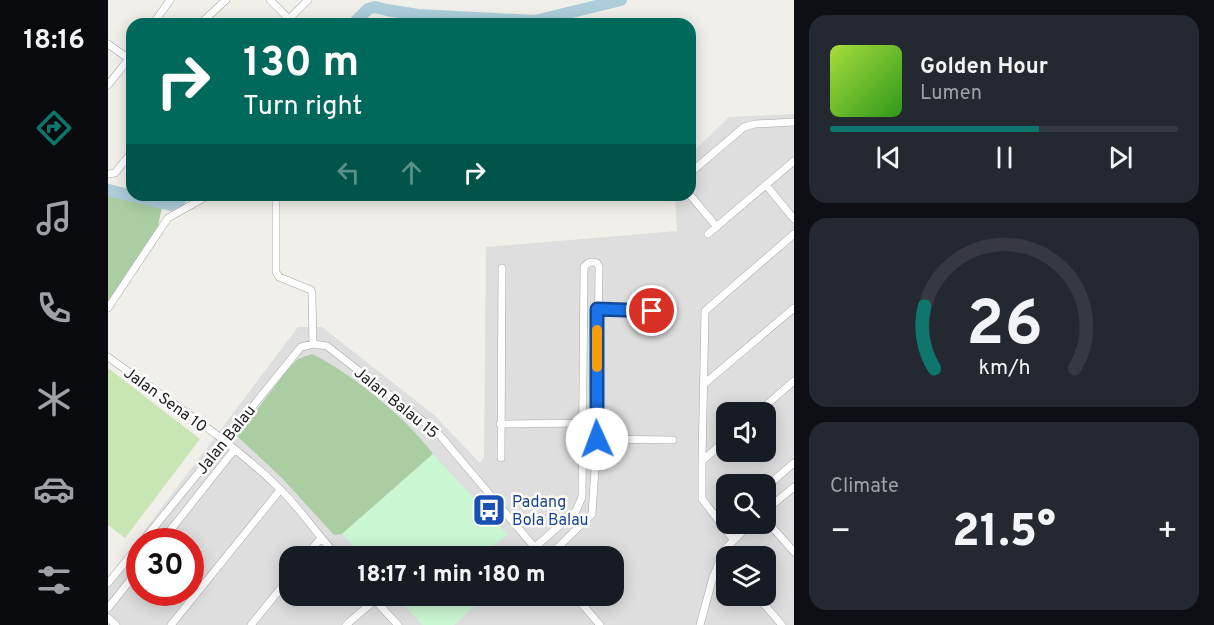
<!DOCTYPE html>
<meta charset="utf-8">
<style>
:root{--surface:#171b24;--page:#242831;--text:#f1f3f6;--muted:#9ea1a6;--line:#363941;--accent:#0f766e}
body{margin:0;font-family:Overpass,sans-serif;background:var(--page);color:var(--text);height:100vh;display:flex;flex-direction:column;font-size:22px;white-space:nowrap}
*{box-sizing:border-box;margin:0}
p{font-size:20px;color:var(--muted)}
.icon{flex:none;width:33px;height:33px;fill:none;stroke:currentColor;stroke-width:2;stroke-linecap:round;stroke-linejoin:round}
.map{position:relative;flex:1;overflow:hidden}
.sheet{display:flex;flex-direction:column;gap:15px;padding:15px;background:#0d0f14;width:420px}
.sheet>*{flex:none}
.top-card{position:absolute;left:18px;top:18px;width:570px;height:183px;border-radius:18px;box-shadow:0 3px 15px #0003;background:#00695c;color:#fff;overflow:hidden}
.controls{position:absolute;left:608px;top:402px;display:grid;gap:12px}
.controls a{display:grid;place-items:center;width:60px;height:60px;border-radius:12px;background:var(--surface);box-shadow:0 3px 15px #0003;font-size:30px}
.speed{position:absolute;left:18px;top:528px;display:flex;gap:12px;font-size:30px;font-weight:700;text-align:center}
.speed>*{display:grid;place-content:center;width:78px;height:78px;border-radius:50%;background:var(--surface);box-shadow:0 3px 15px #0003;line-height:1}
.speed .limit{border:9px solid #d22;background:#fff;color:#111}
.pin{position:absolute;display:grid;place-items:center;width:51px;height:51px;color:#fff;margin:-26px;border:3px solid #fff;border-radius:50%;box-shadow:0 2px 6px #0007}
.me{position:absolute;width:66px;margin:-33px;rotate:358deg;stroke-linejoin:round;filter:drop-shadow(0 0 4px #0008)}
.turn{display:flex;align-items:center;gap:21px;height:126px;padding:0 18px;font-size:27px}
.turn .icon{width:78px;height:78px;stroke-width:2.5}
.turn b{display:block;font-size:42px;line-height:51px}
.lanes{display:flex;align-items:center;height:57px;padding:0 18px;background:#0003;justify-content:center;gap:30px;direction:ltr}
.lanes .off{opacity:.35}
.big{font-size:45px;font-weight:800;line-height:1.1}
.sheet .widget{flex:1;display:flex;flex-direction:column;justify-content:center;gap:9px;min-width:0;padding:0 21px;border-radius:18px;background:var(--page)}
.sheet .dial{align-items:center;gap:0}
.dial svg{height:156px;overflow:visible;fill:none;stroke:var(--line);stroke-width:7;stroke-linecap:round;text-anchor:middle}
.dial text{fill:var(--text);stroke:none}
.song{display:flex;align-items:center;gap:18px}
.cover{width:72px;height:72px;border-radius:9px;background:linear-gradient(135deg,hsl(80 70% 55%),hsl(110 70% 35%))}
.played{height:6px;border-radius:3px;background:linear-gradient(90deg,var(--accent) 60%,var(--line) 60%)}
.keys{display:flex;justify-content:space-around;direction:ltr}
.heat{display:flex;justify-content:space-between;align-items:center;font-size:33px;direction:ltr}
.trip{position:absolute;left:171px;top:546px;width:345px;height:60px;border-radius:18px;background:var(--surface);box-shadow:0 3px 15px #0003;font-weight:800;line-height:60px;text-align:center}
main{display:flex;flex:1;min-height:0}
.menu{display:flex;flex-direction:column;width:108px;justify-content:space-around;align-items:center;background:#090b0e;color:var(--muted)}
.menu .icon{width:42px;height:42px}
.menu .current{color:var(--accent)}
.menu b{font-size:27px;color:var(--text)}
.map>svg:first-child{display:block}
.residential{fill:#dfdede;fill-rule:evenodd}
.grass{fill:#c8e6b3}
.forest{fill:#aacda1}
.park{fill:#caf6d1}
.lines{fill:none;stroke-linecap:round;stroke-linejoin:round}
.river{stroke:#adcddb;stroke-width:12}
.minor-casing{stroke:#a5a5a5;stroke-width:8}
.minor{stroke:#fff;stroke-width:7}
.route-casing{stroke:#114b97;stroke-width:15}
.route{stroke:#1a73e8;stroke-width:10}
.slow{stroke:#f59e0b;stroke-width:10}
.labels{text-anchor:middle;stroke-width:5;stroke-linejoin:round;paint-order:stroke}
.street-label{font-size:16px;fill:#212121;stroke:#fff}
.transit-label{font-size:16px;fill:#164399;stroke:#fff;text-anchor:start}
</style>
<main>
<nav class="menu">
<b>18:16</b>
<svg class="icon current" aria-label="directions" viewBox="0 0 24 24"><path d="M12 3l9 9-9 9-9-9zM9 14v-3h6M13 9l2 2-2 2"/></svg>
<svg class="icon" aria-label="music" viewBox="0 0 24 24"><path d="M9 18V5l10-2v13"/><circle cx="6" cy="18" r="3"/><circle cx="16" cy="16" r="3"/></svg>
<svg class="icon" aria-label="phone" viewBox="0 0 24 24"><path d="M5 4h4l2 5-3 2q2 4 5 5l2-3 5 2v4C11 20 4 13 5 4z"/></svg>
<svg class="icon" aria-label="climate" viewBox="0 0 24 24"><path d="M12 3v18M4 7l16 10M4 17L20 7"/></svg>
<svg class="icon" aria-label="car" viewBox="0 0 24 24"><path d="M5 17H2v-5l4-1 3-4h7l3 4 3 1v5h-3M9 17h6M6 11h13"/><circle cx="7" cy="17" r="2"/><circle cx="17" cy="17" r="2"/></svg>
<svg class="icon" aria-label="filters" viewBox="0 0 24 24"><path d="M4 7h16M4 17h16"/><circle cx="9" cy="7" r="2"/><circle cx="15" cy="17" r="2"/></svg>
</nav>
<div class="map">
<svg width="686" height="625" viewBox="0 0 686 625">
<rect width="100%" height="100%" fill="#f1efe9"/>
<path class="residential" d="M686,114V625H0V579L190,327H214L326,415L372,463L376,457L378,247L569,231L567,195H582V155L621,117ZM618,412H657V452H618ZM618,484H657V524H618ZM32,542H82V592H32ZM182,556H506V596H182ZM618,556H657V596H618Z"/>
<path class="grass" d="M0,368L92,439L17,538L0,525Z"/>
<path class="forest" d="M0,184L24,190V195H45L56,198L50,226L0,302Z
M204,354C243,373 300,419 325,454L234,534L226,535L174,478L129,436L180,369L190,359Z"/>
<path class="park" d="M325,454L400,535L376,552L380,556H254L234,534Z
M288,596H378L346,625H314Z"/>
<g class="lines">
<path class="river" d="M245,24L260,9L267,7L279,10L310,15L427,21L513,0
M0,190L63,205L71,201L75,195"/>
<g class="minor-casing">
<path id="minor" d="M162,0L181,19
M45,24L62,0
M92,24L118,0
M176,24L200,0
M0,44L24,61
M0,85L24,55
M582,173L636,127L647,124L686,122
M0,174L7,173L24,152
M658,185L686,219
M168,195V272L171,277L203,290L204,294L205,344
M582,195L609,227
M600,234L686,161
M0,308L60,218L101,195
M489,309L563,311
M0,357C58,399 121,439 172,489C193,510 209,534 229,556
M596,384L686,308
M650,412L686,381
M392,424L475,423
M489,439L565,440
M618,440L594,461V499L625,539
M393,458L394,268
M594,461L597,311L686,234
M657,488L686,463
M657,511L686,487
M657,519L686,552
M34,542L193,347L205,344L219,346L329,432L434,556
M53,542L126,450
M426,548L468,511L474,497L476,267C480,262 483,261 489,263L491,267L489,439L484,514L441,556
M198,556L213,538
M0,583L32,544
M263,596L290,625
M467,596L492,625
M649,596L674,625
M0,608L32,568
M0,618L8,625
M63,625L172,490
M143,625L182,577
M238,625L267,600
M592,625L605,577L617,549L642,524"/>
</g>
<use href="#minor" class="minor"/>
</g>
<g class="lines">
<g class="route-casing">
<path id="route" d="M489,439V309L544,311"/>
</g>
<use href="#route" class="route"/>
<path class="slow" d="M489,367V330"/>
</g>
<defs>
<g id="bus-square" transform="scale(1.725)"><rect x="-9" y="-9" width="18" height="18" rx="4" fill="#1a4fb4" stroke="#fff"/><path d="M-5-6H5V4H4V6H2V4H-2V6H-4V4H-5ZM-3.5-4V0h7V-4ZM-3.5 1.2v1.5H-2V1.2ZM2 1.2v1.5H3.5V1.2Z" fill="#fff"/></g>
</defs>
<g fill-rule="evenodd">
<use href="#bus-square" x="381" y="510"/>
</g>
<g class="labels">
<g class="street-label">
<text transform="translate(58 399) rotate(36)" y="6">Jalan Sena 10</text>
<text transform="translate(289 402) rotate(39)" y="6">Jalan Balau 15</text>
<text transform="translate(117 439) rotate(-51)" y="6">Jalan Balau</text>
</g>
<g class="transit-label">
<text x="404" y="507">Padang<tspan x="404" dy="18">Bola Balau</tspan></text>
</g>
</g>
</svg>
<div class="controls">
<a><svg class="icon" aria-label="sound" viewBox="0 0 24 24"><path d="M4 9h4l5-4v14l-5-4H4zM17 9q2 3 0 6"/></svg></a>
<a><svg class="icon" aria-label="search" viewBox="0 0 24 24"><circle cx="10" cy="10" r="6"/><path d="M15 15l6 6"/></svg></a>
<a><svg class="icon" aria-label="layers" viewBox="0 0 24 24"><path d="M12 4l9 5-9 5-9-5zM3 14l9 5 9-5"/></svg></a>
</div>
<div class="speed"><div class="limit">30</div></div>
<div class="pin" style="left:544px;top:311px;background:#d93025"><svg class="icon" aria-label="arrive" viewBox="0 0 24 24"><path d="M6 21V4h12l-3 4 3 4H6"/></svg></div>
<svg class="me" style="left:489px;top:439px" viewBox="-20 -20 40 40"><circle r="19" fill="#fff"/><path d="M0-13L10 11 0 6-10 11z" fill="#1a73e8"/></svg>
<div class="trip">18:17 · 1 min · 180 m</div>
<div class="top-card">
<div class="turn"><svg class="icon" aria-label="right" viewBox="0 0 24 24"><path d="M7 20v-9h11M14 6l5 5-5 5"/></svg><div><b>130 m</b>Turn right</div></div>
<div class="lanes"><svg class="icon off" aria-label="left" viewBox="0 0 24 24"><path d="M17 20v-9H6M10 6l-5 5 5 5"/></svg><svg class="icon off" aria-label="ahead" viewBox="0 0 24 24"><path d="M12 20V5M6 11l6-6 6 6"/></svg><svg class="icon" aria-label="right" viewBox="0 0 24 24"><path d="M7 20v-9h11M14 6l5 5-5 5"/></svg></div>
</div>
</div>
<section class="sheet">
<div class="widget">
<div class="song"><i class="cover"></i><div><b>Golden Hour</b><p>Lumen</p></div></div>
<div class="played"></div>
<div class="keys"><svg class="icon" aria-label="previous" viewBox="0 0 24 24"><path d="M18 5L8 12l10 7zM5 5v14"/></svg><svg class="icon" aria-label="pause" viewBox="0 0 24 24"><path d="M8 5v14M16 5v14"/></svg><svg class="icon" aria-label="next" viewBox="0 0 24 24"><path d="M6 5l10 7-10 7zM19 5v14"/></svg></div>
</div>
<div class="widget dial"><svg viewBox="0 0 100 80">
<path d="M14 69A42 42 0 1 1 86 69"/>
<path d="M14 69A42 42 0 0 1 9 37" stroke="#0f766e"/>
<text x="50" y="56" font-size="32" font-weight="700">26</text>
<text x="50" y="72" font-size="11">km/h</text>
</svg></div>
<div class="widget"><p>Climate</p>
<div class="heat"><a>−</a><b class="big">21.5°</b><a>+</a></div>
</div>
</section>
</main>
